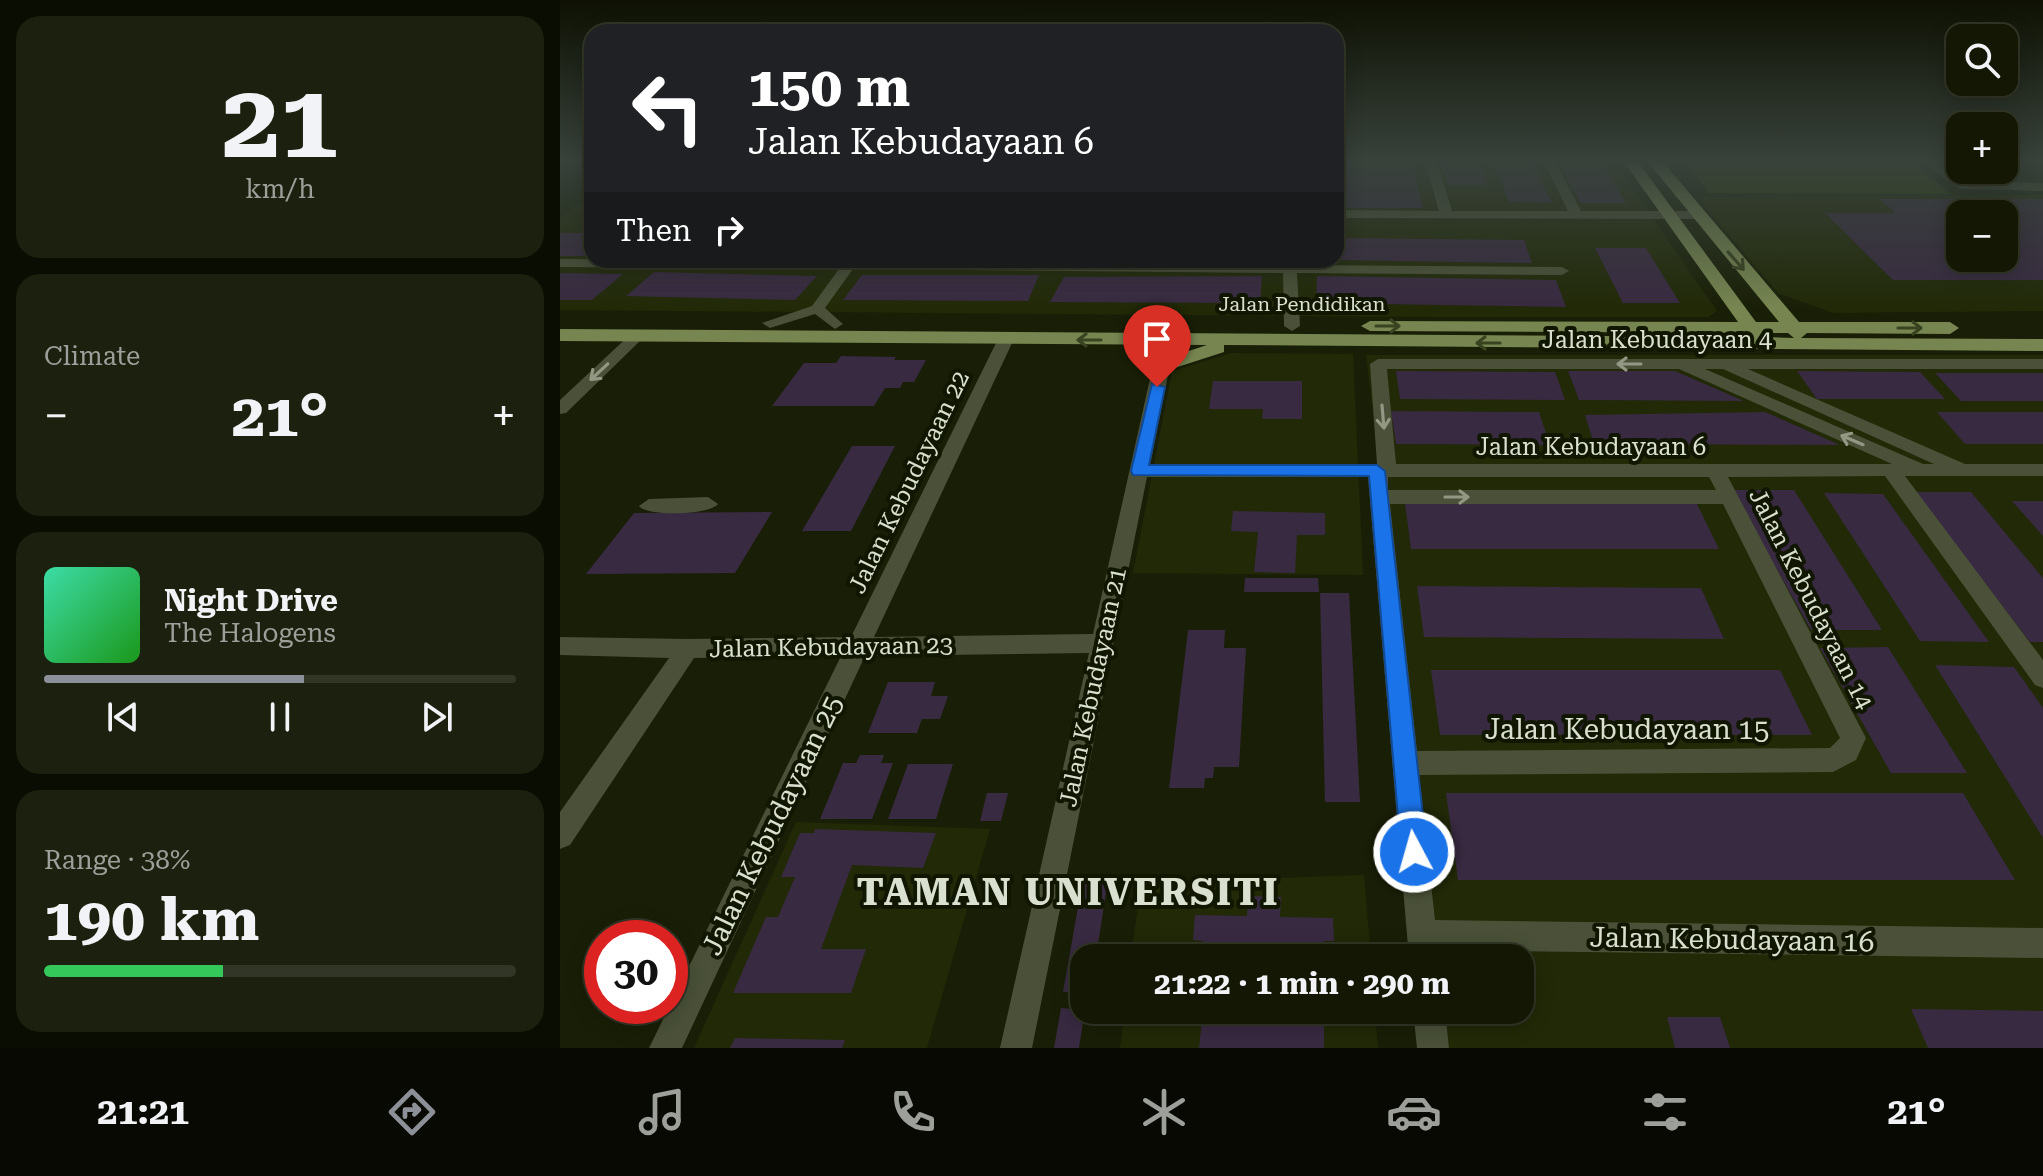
<!DOCTYPE html>
<meta charset="utf-8">
<style>
:root{--surface:#131704;--page:#1c200e;--text:#f1f3f6;--muted:#9d9f9a;--line:#323626;--accent:#8c9099}
body{margin:0;font-family:"Roboto Serif",serif;background:var(--page);color:var(--text);height:100vh;display:flex;flex-direction:column;font-size:30px;white-space:nowrap}
*{box-sizing:border-box;margin:0}
p{font-size:26px;color:var(--muted)}
.icon{flex:none;width:44px;height:44px;fill:none;stroke:currentColor;stroke-width:2;stroke-linecap:round;stroke-linejoin:round}
.map{position:relative;flex:1;overflow:hidden}
.drawer{display:flex;flex-direction:column;gap:16px;padding:16px;background:#0a0d02;width:560px}
.drawer>*{flex:none}
.guide{position:absolute;left:24px;top:24px;width:760px;height:244px;border-radius:24px;box-shadow:0 4px 20px #0003,0 0 0 2px var(--line);background:#202124;color:#fff;overflow:hidden}
.controls{position:absolute;left:1386px;top:24px;display:grid;gap:16px}
.controls a{display:grid;place-items:center;width:72px;height:72px;border-radius:16px;background:var(--surface);box-shadow:0 4px 20px #0003,0 0 0 2px var(--line);font-size:40px}
.speed{position:absolute;left:24px;top:920px;display:flex;gap:16px;font-size:40px;font-weight:700;text-align:center}
.speed>*{display:grid;place-content:center;width:104px;height:104px;border-radius:50%;background:var(--surface);box-shadow:0 4px 20px #0003,0 0 0 2px var(--line);line-height:1}
.speed .limit{border:12px solid #d22;background:#fff;color:#111}
.pin{position:absolute;display:grid;place-items:center;width:68px;height:68px;color:#fff;margin:-82px -34px;border-radius:50% 50% 50% 0;rotate:-45deg;box-shadow:0 0 8px #0007}
.pin .icon{rotate:45deg}
.me{position:absolute;width:88px;margin:-44px;rotate:354deg;stroke-linejoin:round;filter:drop-shadow(0 0 6px #0008)}
.turn{display:flex;align-items:center;gap:28px;height:168px;padding:0 32px;font-size:36px}
.turn .icon{width:104px;height:104px;stroke-width:2.5}
.turn b{display:block;font-size:56px;line-height:68px}
.then{display:flex;align-items:center;height:76px;padding:0 32px;background:#0003;gap:16px;font-size:30px}
.big{font-size:60px;font-weight:700;line-height:1.1}
.drawer .card{flex:1;display:flex;flex-direction:column;justify-content:center;gap:12px;min-width:0;padding:0 28px;border-radius:24px;background:var(--page)}
.drawer .dial{align-items:center;gap:0}
.dial b{font-size:104px;line-height:1}
.song{display:flex;align-items:center;gap:24px}
.cover{width:96px;height:96px;border-radius:12px;background:linear-gradient(135deg,hsl(160 70% 55%),hsl(120 70% 35%))}
.played{height:8px;border-radius:4px;background:linear-gradient(90deg,var(--accent) 55%,var(--line) 55%)}
.keys{display:flex;justify-content:space-around;direction:ltr}
.heat{display:flex;justify-content:space-between;align-items:center;font-size:44px;direction:ltr}
.charge{height:12px;border-radius:6px;background:linear-gradient(90deg,#34c759 38%,var(--line) 0)}
.trip{position:absolute;left:510px;top:944px;width:464px;height:80px;border-radius:24px;background:var(--surface);box-shadow:0 4px 20px #0003,0 0 0 2px var(--line);font-weight:700;line-height:80px;text-align:center}
.menu{display:flex;height:128px;justify-content:space-around;align-items:center;background:#080902;color:var(--muted)}
.menu .icon{width:56px;height:56px}
.menu .current{color:var(--accent)}
.menu b{font-size:36px;color:var(--text)}
main{display:flex;flex:1;min-height:0}
.map>svg:first-child{display:block}
.built{fill:#212907;fill-rule:evenodd}
.green{fill:#303b07}
.building{fill:#382a41;fill-rule:evenodd}
.lines{fill:none;stroke-linecap:round;stroke-linejoin:round}
.minor{fill:#4a5138;fill-rule:evenodd}
.major{fill:#778651;fill-rule:evenodd}
.oneway{stroke:#394320}
.oneway2{stroke:#929884}
.route{fill:#1a73e8;stroke:#114b97;stroke-width:2}
.labels{text-anchor:middle;stroke-width:8;stroke-linejoin:round;paint-order:stroke}
.far-street-label{font-size:20px;fill:#dae0d0;stroke:#101600}
.street-label{font-size:24px;fill:#dae0d0;stroke:#101600}
.near-street-label{font-size:28px;fill:#dae0d0;stroke:#101600}
.near-district-label{font-size:38px;font-weight:bold;letter-spacing:2px;fill:#dae0d0;stroke:#101600}
</style>
<main>
<section class="drawer">
<div class="card dial"><b>21</b><p>km/h</p></div>
<div class="card"><p>Climate</p>
<div class="heat"><a>−</a><b class="big">21°</b><a>+</a></div>
</div>
<div class="card">
<div class="song"><i class="cover"></i><div><b>Night Drive</b><p>The Halogens</p></div></div>
<div class="played"></div>
<div class="keys"><svg class="icon" aria-label="previous" viewBox="0 0 24 24"><path d="M18 5L8 12l10 7zM5 5v14"/></svg><svg class="icon" aria-label="pause" viewBox="0 0 24 24"><path d="M8 5v14M16 5v14"/></svg><svg class="icon" aria-label="next" viewBox="0 0 24 24"><path d="M6 5l10 7-10 7zM19 5v14"/></svg></div>
</div>
<div class="card"><p>Range · 38%</p><b class="big">190 km</b><div class="charge"></div></div>
</section>
<div class="map">
<svg width="1483" height="1048" viewBox="0 0 1483 1048">
<rect width="100%" height="100%" fill="#191f06"/>
<path class="built" d="M776,162H1054L1157,311L1148,317H872L0,310V218L32,195V260H776Z
M1483,195V311L1273,313L1218,293L1137,197ZM1400,214H1444V258H1400Z
M671,353L793,354L803,575L573,573L612,371Z
M806,355H1483V1048H889L885,1010H960V958H879Z
M236,822L430,829L367,1048H134Z
M804,875L811,958H571L581,883Z
M565,1010H815L818,1048H560Z"/>
<path class="green" d="M1125,162H1351L1391,194L1149,193Z"/>
<path class="building" d="M776,162H852L863,208H776Z
M881,162H919L927,185H888Z
M933,162H972L992,203L949,202Z
M999,162H1041L1066,203H1020Z
M1319,199H1483V280H1333L1265,213H1336ZM1400,214H1444V258H1400Z
M0,233H32V256H0Z
M776,238L964,240L972,263L776,260Z
M1035,248H1086L1120,303H1063Z
M94,272L257,276L235,300L66,296Z
M0,273L63,274L32,300H0Z
M302,275H479L468,301L283,300Z
M702,276L700,303L490,302L504,277Z
M757,276L996,280L1006,307L756,303Z
M281,356L336,357L334,360H366L354,382H343L340,388H325L314,406H212L244,363H276Z
M836,371L995,372L1005,400L840,399Z
M1008,371H1115L1184,401L1019,400Z
M1237,371L1360,372L1385,399H1257Z
M1375,373H1483V401H1401Z
M653,381H742V419H702L703,409H649Z
M831,411L979,412L990,445L836,444Z
M1205,412L1280,445L1034,444L1025,415Z
M1377,412H1483V444H1405Z
M292,446H335L291,531H242Z
M1172,490H1234L1322,630H1251Z
M1355,492H1411L1483,578V642H1470Z
M1264,493L1323,494L1429,642L1360,641Z
M1452,501H1483V536Z
M845,504H1137L1159,549H851Z
M673,511L765,513V535H737L735,573L694,572L698,532L671,531Z
M212,512L175,573L26,574L74,513Z
M685,578H758L759,592H684Z
M857,586L1141,588L1164,639L864,637Z
M760,593H789L800,802H765Z
M628,630H665L664,648H686L679,767H654L653,778H645L644,788H609Z
M1328,647L1407,773H1331L1260,648Z
M1375,665L1454,667L1483,708V838Z
M871,670H1220L1252,735H880Z
M328,682H375L371,696H388L380,719H362L357,733H308Z
M300,755H324L321,763H333L312,819H260L283,763H296Z
M348,764H393L376,819H328Z
M427,793H448L441,821H420Z
M886,793H1403L1455,880H898Z
M255,829L376,833L363,868L292,865L261,949H306L291,993H173L206,917H218L235,877H221L240,833H254Z
M523,879H548L536,958H524V993L503,992Z
M688,896L721,897L720,917L773,918L774,941H764V958H641L643,941L633,940L635,915L687,916Z
M501,1008L525,1010L519,1048H494Z
M1351,1009L1483,1011V1048H1368Z
M643,1010H764V1048H639Z
M1107,1017H1160L1170,1048H1115Z
M175,1038L285,1040L282,1048H170Z"/>
<g class="lines">
<path class="minor" d="M865,162H877L892,211H1008L984,162H995L1021,211H1137L1143,215L1137,219L776,218V210L879,211Z
M1361,162H1374L1403,181L1483,183V191L1400,189Z
M32,196V206L22,208V202Z
M0,259L723,265V260H737V265L1002,267L1009,271L1002,275L737,273L740,326L732,331L724,326L723,273L293,269L265,308L283,324L275,329L255,314L210,328L202,323L252,306L279,269L0,267Z
M610,320L618,325L590,465L817,464L810,364L818,359H1483V369H1188L1405,464H1483V476H1345L1483,660V688L1475,685L1325,476L1168,477L1306,738L1296,760L1273,772L859,775L875,920L1483,928V958L878,950L879,958H849L808,477H587L472,1048H440L529,653L305,656L122,1048H89L281,656L134,658L10,845L0,849V812L109,658L0,655V637L128,639L291,637L437,341L445,336L453,341L314,637L533,634L602,325ZM827,369H1119L1332,464H836ZM1145,369H1163L1374,464H1363ZM828,477H1149L1156,490H828ZM830,504H1163L1280,738L1270,748L857,751Z
M78,330L86,335L83,338L6,413L0,414V400L73,332Z
M148,497L158,504C150,515 87,517 79,506L89,499Z
M853,1010H885L889,1048H857Z"/>
<path class="major" d="M1064,162H1078L1196,322H1219L1088,162H1103L1239,322H1390L1399,328L1390,334L1247,333L1241,338L1483,339V351L664,345V352L602,372L592,366L595,362L647,345L0,341V329L1189,337L1185,333L810,331L801,326L810,321L1178,322ZM1204,333H1228L1234,338L1205,337Z"/>
</g>
<defs><path id="oneway-shaft" d="M-6 0H5M1.5-3L5.5 0L1.5 3" fill="none" stroke-width="1.6" stroke-linecap="round" stroke-linejoin="round" transform="scale(2)"/></defs>
<g class="oneway">
<use href="#oneway-shaft" transform="translate(1176 261) rotate(49)"/>
<use href="#oneway-shaft" transform="translate(828 326)"/>
<use href="#oneway-shaft" transform="translate(1350 328)"/>
<use href="#oneway-shaft" transform="translate(529 340) rotate(180)"/>
<use href="#oneway-shaft" transform="translate(928 343) rotate(-180)"/>
</g>
<g class="oneway2">
<use href="#oneway-shaft" transform="translate(1069 364) rotate(-180)"/>
<use href="#oneway-shaft" transform="translate(39 372) rotate(137)"/>
<use href="#oneway-shaft" transform="translate(823 417) rotate(85)"/>
<use href="#oneway-shaft" transform="translate(1292 440) rotate(-157)"/>
<use href="#oneway-shaft" transform="translate(897 497)"/>
</g>
<linearGradient id="sky" x2="0" y2="1"><stop stop-color="#0e1103"/><stop offset="0.52" stop-color="#38423b"/><stop offset="1" stop-color="#38423b" stop-opacity="0"/></linearGradient>
<rect width="1483" height="309" fill="url(#sky)"/>
<path class="route" d="M592,384L605,387L589,465H817L825,471L867,852L863,861L854,865L845,861L841,852L809,476L573,475L571,471Z"/>
<g class="labels">
<g class="far-street-label">
<text x="742" y="311">Jalan Pendidikan</text>
</g>
<g class="street-label">
<text x="1097" y="348">Jalan Kebudayaan 4</text>
<text x="1031" y="455">Jalan Kebudayaan 6</text>
<text transform="translate(349 482) rotate(-64)" y="8">Jalan Kebudayaan 22</text>
<text transform="translate(1251 599) rotate(63)" y="8">Jalan Kebudayaan 14</text>
<text transform="translate(271 647) rotate(-1)" y="8">Jalan Kebudayaan 23</text>
<text transform="translate(533 687) rotate(-78)" y="8">Jalan Kebudayaan 21</text>
</g>
<g class="near-street-label">
<text x="1067" y="739">Jalan Kebudayaan 15</text>
<text transform="translate(212 825) rotate(-64)" y="10">Jalan Kebudayaan 25</text>
<text transform="translate(1172 939) rotate(1)" y="10">Jalan Kebudayaan 16</text>
</g>
<g class="near-district-label">
<text x="508" y="905">TAMAN UNIVERSITI</text>
</g>
</g>
</svg>
<div class="controls">
<a><svg class="icon" aria-label="search" viewBox="0 0 24 24"><circle cx="10" cy="10" r="6"/><path d="M15 15l6 6"/></svg></a>
<a>+</a>
<a>−</a>
</div>
<div class="speed"><div class="limit">30</div></div>
<div class="pin" style="left:597px;top:387px;background:#d93025"><svg class="icon" aria-label="arrive" viewBox="0 0 24 24"><path d="M6 21V4h12l-3 4 3 4H6"/></svg></div>
<svg class="me" style="left:854px;top:852px" viewBox="-20 -20 40 40"><circle r="17" fill="#1a73e8" stroke="#fff" stroke-width="3"/><path d="M0-11L8 9 0 5-8 9z" fill="#fff"/></svg>
<div class="trip">21:22 · 1 min · 290 m</div>
<div class="guide">
<div class="turn"><svg class="icon" aria-label="left" viewBox="0 0 24 24"><path d="M17 20v-9H6M10 6l-5 5 5 5"/></svg><div><b>150 m</b>Jalan Kebudayaan 6</div></div>
<div class="then">Then<svg class="icon" aria-label="right" viewBox="0 0 24 24"><path d="M7 20v-9h11M14 6l5 5-5 5"/></svg></div>
</div>
</div>
</main>
<nav class="menu">
<b>21:21</b>
<svg class="icon current" aria-label="directions" viewBox="0 0 24 24"><path d="M12 3l9 9-9 9-9-9zM9 14v-3h6M13 9l2 2-2 2"/></svg>
<svg class="icon" aria-label="music" viewBox="0 0 24 24"><path d="M9 18V5l10-2v13"/><circle cx="6" cy="18" r="3"/><circle cx="16" cy="16" r="3"/></svg>
<svg class="icon" aria-label="phone" viewBox="0 0 24 24"><path d="M5 4h4l2 5-3 2q2 4 5 5l2-3 5 2v4C11 20 4 13 5 4z"/></svg>
<svg class="icon" aria-label="climate" viewBox="0 0 24 24"><path d="M12 3v18M4 7l16 10M4 17L20 7"/></svg>
<svg class="icon" aria-label="car" viewBox="0 0 24 24"><path d="M5 17H2v-5l4-1 3-4h7l3 4 3 1v5h-3M9 17h6M6 11h13"/><circle cx="7" cy="17" r="2"/><circle cx="17" cy="17" r="2"/></svg>
<svg class="icon" aria-label="filters" viewBox="0 0 24 24"><path d="M4 7h16M4 17h16"/><circle cx="9" cy="7" r="2"/><circle cx="15" cy="17" r="2"/></svg>
<b>21°</b>
</nav>
